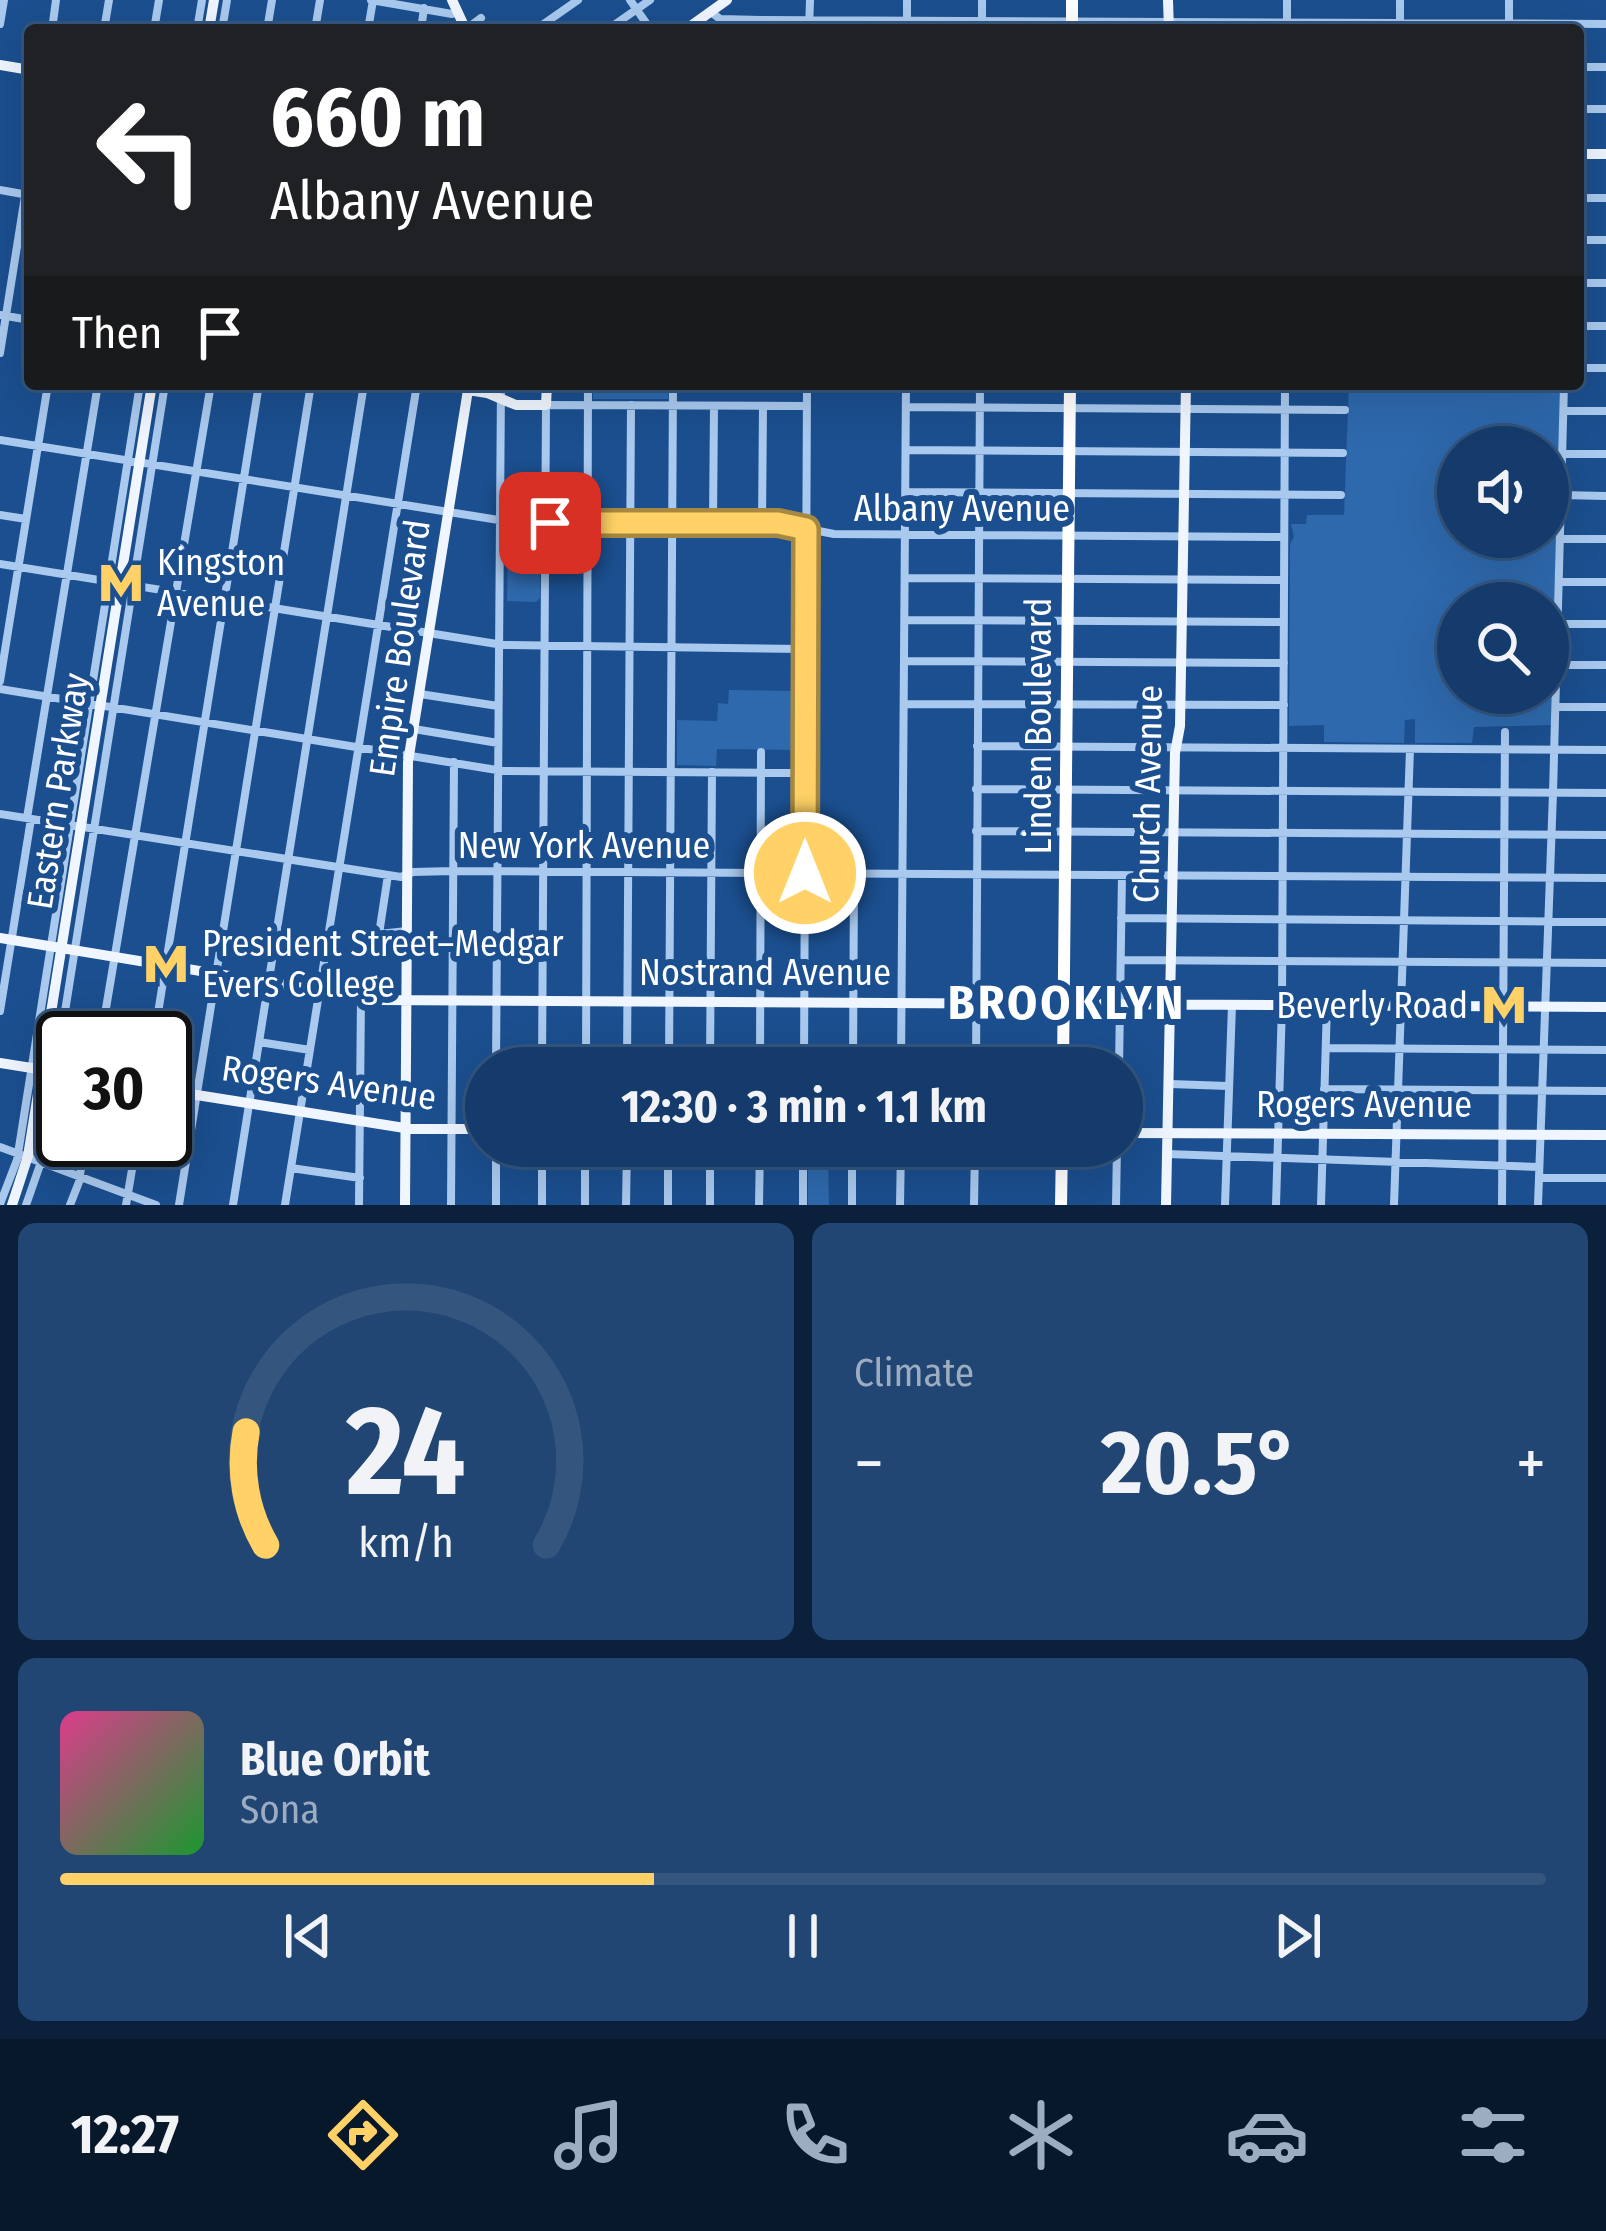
<!DOCTYPE html>
<meta charset="utf-8">
<style>
:root{--surface:#143b6b;--page:#214673;--text:#f1f3f6;--muted:#9dadc1;--line:#33557e;--accent:#ffd166}
body{margin:0;font-family:"Fira Sans Condensed",sans-serif;background:var(--page);color:var(--text);height:100vh;display:flex;flex-direction:column;font-size:45px;white-space:nowrap}
*{box-sizing:border-box;margin:0}
p{font-size:39px;color:var(--muted)}
.icon{flex:none;width:66px;height:66px;fill:none;stroke:currentColor;stroke-width:2;stroke-linecap:round;stroke-linejoin:round}
.map{position:relative;height:1205px;overflow:hidden}
.panel{display:flex;flex-direction:column;gap:18px;padding:18px;background:#0b203b;flex:1}
.panel>*{flex:none}
.guide{position:absolute;left:24px;top:24px;width:1560px;height:366px;border-radius:12px;box-shadow:0 12px 48px #0002,0 0 0 3px var(--line);background:#202124;color:#fff;overflow:hidden}
.fabs{position:absolute;left:1437px;top:426px;display:grid;gap:24px}
.fabs a{display:grid;place-items:center;width:132px;height:132px;border-radius:50%;background:var(--surface);box-shadow:0 12px 48px #0002,0 0 0 3px var(--line);font-size:60px}
.speed{position:absolute;left:36px;top:1011px;display:flex;gap:24px;font-size:60px;font-weight:700;text-align:center}
.speed>*{display:grid;place-content:center;width:156px;height:156px;border-radius:50%;background:var(--surface);box-shadow:0 12px 48px #0002,0 0 0 3px var(--line);line-height:1}
.speed .limit{border:6px solid #111;border-radius:18px;background:#fff;color:#111}
.pin{position:absolute;display:grid;place-items:center;width:102px;height:102px;color:#fff;margin:-51px;border-radius:24px;box-shadow:0 6px 18px #0006}
.me{position:absolute;width:132px;margin:-66px;rotate:0deg;stroke-linejoin:round;filter:drop-shadow(0 0 9px #0008)}
.turn{display:flex;align-items:center;gap:42px;height:252px;padding:0 48px;font-size:54px}
.turn .icon{width:156px;height:156px;stroke-width:2.5}
.turn b{display:block;font-size:84px;line-height:102px}
.then{display:flex;align-items:center;height:114px;padding:0 48px;background:#0003;gap:24px;font-size:45px}
.big{font-size:90px;font-weight:700;line-height:1.1}
.panel .card{flex:1;display:flex;flex-direction:column;justify-content:center;gap:18px;min-width:0;padding:0 42px;border-radius:18px;background:var(--page)}
.panel .dial{align-items:center;gap:0}
.dial svg{height:312px;overflow:visible;fill:none;stroke:var(--line);stroke-width:7;stroke-linecap:round;text-anchor:middle}
.dial text{fill:var(--text);stroke:none}
.song{display:flex;align-items:center;gap:36px}
.cover{width:144px;height:144px;border-radius:18px;background:linear-gradient(135deg,hsl(330 70% 55%),hsl(130 70% 35%))}
.played{height:12px;border-radius:6px;background:linear-gradient(90deg,var(--accent) 40%,var(--line) 40%)}
.keys{display:flex;justify-content:space-around;direction:ltr}
.heat{display:flex;justify-content:space-between;align-items:center;font-size:66px;direction:ltr}
.panel .tiles{flex:1;display:grid;gap:18px;grid-template-columns:1fr 1fr}
.card:last-child{grid-column:span 2}
.trip{position:absolute;left:465px;top:1047px;width:678px;height:120px;border-radius:60px;background:var(--surface);box-shadow:0 12px 48px #0002,0 0 0 3px var(--line);font-weight:700;line-height:120px;text-align:center}
.dock{display:flex;height:192px;justify-content:space-around;align-items:center;background:#08182b;color:var(--muted)}
.dock .icon{width:84px;height:84px}
.dock .on{color:var(--accent)}
.dock b{font-size:54px;color:var(--text)}
.map>svg:first-child{display:block}
.green{fill:#2e69ad;fill-rule:evenodd}
.lines{fill:none;stroke-linecap:round;stroke-linejoin:round}
.minor{stroke:#a9c9ee;stroke-width:8}
.major{stroke:#f0f6ff;stroke-width:10}
.highway{stroke:#fff;stroke-width:12}
.route-casing{stroke:#a68842;stroke-width:30}
.route{stroke:#ffd166;stroke-width:21}
.labels{text-anchor:middle;stroke-width:12;stroke-linejoin:round;paint-order:stroke}
.street-label{font-size:36px;fill:#fff;stroke:#1b4f8f}
.poi-label{font-size:36px;fill:#fff;stroke:#1b4f8f;text-anchor:start}
.district-label{font-size:48px;font-weight:bold;letter-spacing:3px;fill:#fff;stroke:#1b4f8f}
</style>
<div class="map">
<svg width="1606" height="1205" viewBox="0 0 1606 1205">
<rect width="100%" height="100%" fill="#1b4f8f"/>
<path class="green" d="M593,384H668V399H593Z
M1349,384H1560L1551,725L1474,727L1472,743H1415V719L1405,720L1404,743L1324,742V725L1289,726L1290,544L1294,537L1291,524H1306L1307,515H1344ZM1458,447H1548V537H1458ZM1458,603H1548V693H1458Z
M508,528H540V598L536,602L507,601Z
M729,690L797,691L798,750L717,749L716,766L677,765V720L717,721L718,703L728,704Z
M808,1153H828L829,1205H808Z"/>
<g class="lines">
<path class="minor" d="M371,0L452,14L458,12
M630,0L651,30
M711,12L720,19L761,20L1606,24
M0,24L4,0
M52,30L56,0
M104,30L109,0
M154,30L159,0
M197,30L202,0
M222,30L227,0
M267,30L272,0
M315,30L320,0
M368,30L373,0
M421,30L424,8
M465,30L481,18
M535,30L578,0
M607,30L650,0
M809,30L810,0
M907,30V0
M982,30V0
M1287,30V0
M1400,30V0
M1509,30V0
M1578,67H1606
M1578,109H1606
M0,190L28,195
M1578,198H1606
M1578,240H1606
M1578,283H1606
M0,315L30,320
M1578,326H1606
M0,353L30,165
M1578,368H1606
M432,384L468,390
M906,407L1345,410
M1564,411H1606
M0,440L505,521L778,523L834,534L1284,537
M906,450L1343,453
M1562,454H1606
M906,492L1341,495
M1561,495L1606,496
M0,515L26,519
M713,523L714,406
M762,523L763,406
M1560,539H1606
M0,564L503,645L805,649
M905,578L1284,580
M1559,582H1606
M905,620L1284,622
M1558,624H1606
M905,661L1284,663
M1557,665H1606
M0,681L48,384
M0,689L503,771L804,773
M420,694L498,706
M904,704L1284,705
M1556,707H1606
M414,729L498,743
M977,746L1606,750
M976,789L1606,793
M0,814L401,877L413,872L452,871L1606,878
M27,818L98,384
M976,831L1606,835
M1121,918L1606,922
M379,934L388,875
M354,951L379,934L407,931
M1121,960L1606,963
M0,1011L31,819
M101,1038L211,384
M154,1038L259,384
M259,1042L310,1050
M1326,1048L1606,1050
M496,1068L501,384
M542,1068L546,405L807,406
M586,1068L588,384
M627,1068L631,405
M669,1068L673,384
M710,1068L712,772
M760,1068L761,752
M804,1068L807,384
M853,1068L854,873
M901,1068L906,384
M976,1068L980,384
M1119,1068L1122,875
M1170,1084L1228,1086
M1324,1089L1606,1091
M0,1147L156,1205
M1167,1154L1539,1167
M291,1168L360,1178
M1539,1178H1606
M0,1204L17,1160L140,384
M26,1205L41,1162L165,384
M70,1205L79,1182L85,1140
M126,1205L137,1140
M179,1205L311,384
M233,1205L364,384
M285,1205L417,384
M359,1205L361,997
M451,1205L454,762
M496,1205V1146
M542,1205V1146
M585,1205V1146
M626,1205L627,1146
M668,1205V1146
M710,1205V1146
M759,1205L760,1146
M803,1205V1146
M852,1205V1146
M900,1205L901,1146
M974,1205L975,1146
M1116,1205L1117,1146
M1225,1205L1232,1005
M1276,1205L1282,1005L1285,384
M1321,1205L1327,1005
M1394,1205L1410,749
M1502,1205L1505,732
M1538,1205L1553,793L1564,384"/>
<path class="major" d="M452,0L466,30
M1168,0L1169,30
M209,30L214,0
M685,30L727,0
M0,65L30,70
M1578,154H1606
M468,390L487,393L516,405H546L547,384
M0,938L376,1000L1606,1007
M0,1063L63,1073
M165,1090L411,1129H486
M1122,1133L1606,1135
M12,1205L28,1156L152,384
M405,1205L408,762L468,390L472,384
M1166,1205L1175,753L1180,726L1186,384"/>
<path class="highway" d="M1072,30V0
M1063,1068L1070,384
M1061,1205L1062,1146"/>
</g>
<g class="lines">
<g class="route-casing">
<path id="route" d="M550,523H778L806,529L805,873"/>
</g>
<use href="#route" class="route"/>
</g>
<defs>
<g id="metro-bare" transform="scale(3.6)"><path d="M-5.5 5V-5H-3L0 0L3-5H5.5V5H3V-.5L0 4L-3-.5V5Z" fill="#ffd166" stroke="#1b4f8f" stroke-width="2.5" paint-order="stroke"/></g>
</defs>
<g fill-rule="evenodd">
<use href="#metro-bare" x="121" y="583"/>
<use href="#metro-bare" x="166" y="964"/>
<use href="#metro-bare" x="1504" y="1005"/>
</g>
<g class="labels">
<g class="street-label">
<text x="962" y="521">Albany Avenue</text>
<text transform="translate(399 648) rotate(-82)" y="13">Empire Boulevard</text>
<text transform="translate(1038 726) rotate(-90)" y="13">Linden Boulevard</text>
<text transform="translate(57 791) rotate(-81)" y="13">Eastern Parkway</text>
<text transform="translate(1147 794) rotate(-89)" y="13">Church Avenue</text>
<text x="584" y="858">New York Avenue</text>
<text x="765" y="985">Nostrand Avenue</text>
<text transform="translate(329 1082) rotate(8)" y="13">Rogers Avenue</text>
<text x="1364" y="1117">Rogers Avenue</text>
</g>
<g class="poi-label">
<text x="157" y="575">Kingston<tspan x="157" dy="41">Avenue</tspan></text>
<text x="202" y="956">President Street–Medgar<tspan x="202" dy="41">Evers College</tspan></text>
<text x="1468" y="1018" text-anchor="end">Beverly Road</text>
</g>
<g class="district-label">
<text x="1067" y="1019">BROOKLYN</text>
</g>
</g>
</svg>
<div class="fabs">
<a><svg class="icon" aria-label="sound" viewBox="0 0 24 24"><path d="M4 9h4l5-4v14l-5-4H4zM17 9q2 3 0 6"/></svg></a>
<a><svg class="icon" aria-label="search" viewBox="0 0 24 24"><circle cx="10" cy="10" r="6"/><path d="M15 15l6 6"/></svg></a>
</div>
<div class="speed"><div class="limit">30</div></div>
<div class="pin" style="left:550px;top:523px;background:#d93025"><svg class="icon" aria-label="arrive" viewBox="0 0 24 24"><path d="M6 21V4h12l-3 4 3 4H6"/></svg></div>
<svg class="me" style="left:805px;top:873px" viewBox="-20 -20 40 40"><circle r="17" fill="#ffd166" stroke="#fff" stroke-width="3"/><path d="M0-11L8 9 0 5-8 9z" fill="#fff"/></svg>
<div class="trip">12:30 · 3 min · 1.1 km</div>
<div class="guide">
<div class="turn"><svg class="icon" aria-label="left" viewBox="0 0 24 24"><path d="M17 20v-9H6M10 6l-5 5 5 5"/></svg><div><b>660 m</b>Albany Avenue</div></div>
<div class="then">Then<svg class="icon" aria-label="arrive" viewBox="0 0 24 24"><path d="M6 21V4h12l-3 4 3 4H6"/></svg></div>
</div>
</div>
<section class="panel">
<div class="tiles">
<div class="card dial"><svg viewBox="0 0 100 80">
<path d="M14 69A42 42 0 1 1 86 69"/>
<path d="M14 69A42 42 0 0 1 9 40" stroke="#ffd166"/>
<text x="50" y="56" font-size="32" font-weight="700">24</text>
<text x="50" y="72" font-size="11">km/h</text>
</svg></div>
<div class="card"><p>Climate</p>
<div class="heat"><a>−</a><b class="big">20.5°</b><a>+</a></div>
</div>
<div class="card">
<div class="song"><i class="cover"></i><div><b>Blue Orbit</b><p>Sona</p></div></div>
<div class="played"></div>
<div class="keys"><svg class="icon" aria-label="previous" viewBox="0 0 24 24"><path d="M18 5L8 12l10 7zM5 5v14"/></svg><svg class="icon" aria-label="pause" viewBox="0 0 24 24"><path d="M8 5v14M16 5v14"/></svg><svg class="icon" aria-label="next" viewBox="0 0 24 24"><path d="M6 5l10 7-10 7zM19 5v14"/></svg></div>
</div>
</div>
</section>
<nav class="dock">
<b>12:27</b>
<svg class="icon on" aria-label="directions" viewBox="0 0 24 24"><path d="M12 3l9 9-9 9-9-9zM9 14v-3h6M13 9l2 2-2 2"/></svg>
<svg class="icon" aria-label="music" viewBox="0 0 24 24"><path d="M9 18V5l10-2v13"/><circle cx="6" cy="18" r="3"/><circle cx="16" cy="16" r="3"/></svg>
<svg class="icon" aria-label="phone" viewBox="0 0 24 24"><path d="M5 4h4l2 5-3 2q2 4 5 5l2-3 5 2v4C11 20 4 13 5 4z"/></svg>
<svg class="icon" aria-label="climate" viewBox="0 0 24 24"><path d="M12 3v18M4 7l16 10M4 17L20 7"/></svg>
<svg class="icon" aria-label="car" viewBox="0 0 24 24"><path d="M5 17H2v-5l4-1 3-4h7l3 4 3 1v5h-3M9 17h6M6 11h13"/><circle cx="7" cy="17" r="2"/><circle cx="17" cy="17" r="2"/></svg>
<svg class="icon" aria-label="filters" viewBox="0 0 24 24"><path d="M4 7h16M4 17h16"/><circle cx="9" cy="7" r="2"/><circle cx="15" cy="17" r="2"/></svg>
</nav>
